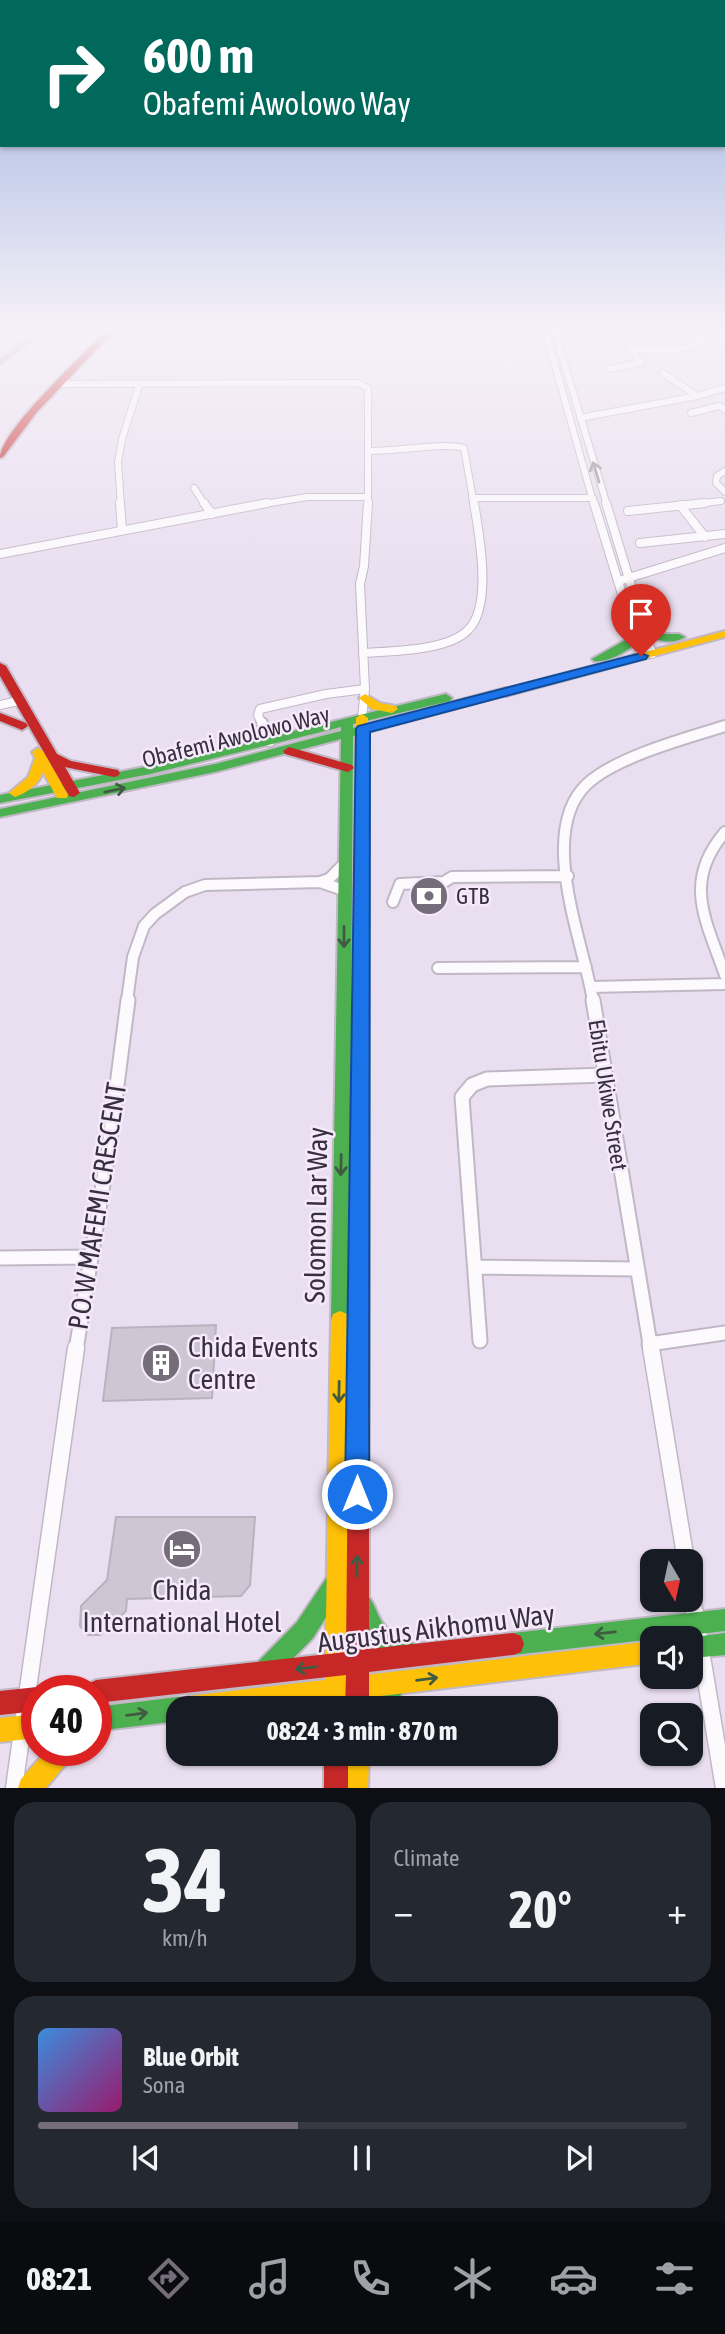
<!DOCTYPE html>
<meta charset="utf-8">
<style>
:root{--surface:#171b24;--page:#242831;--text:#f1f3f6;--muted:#9ea1a6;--line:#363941;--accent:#766d7b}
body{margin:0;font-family:"Asap Condensed",sans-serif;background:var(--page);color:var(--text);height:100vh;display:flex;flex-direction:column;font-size:26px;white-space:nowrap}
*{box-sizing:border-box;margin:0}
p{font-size:23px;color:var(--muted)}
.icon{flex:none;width:38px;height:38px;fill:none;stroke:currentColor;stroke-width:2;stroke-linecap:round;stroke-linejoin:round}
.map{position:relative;height:1788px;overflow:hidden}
.panel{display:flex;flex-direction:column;gap:14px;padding:14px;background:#0d0f14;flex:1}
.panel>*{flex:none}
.guide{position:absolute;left:0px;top:0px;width:726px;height:147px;box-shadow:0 2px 5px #0004;background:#00695c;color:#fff;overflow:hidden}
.needle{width:46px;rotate:171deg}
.controls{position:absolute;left:640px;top:1549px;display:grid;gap:14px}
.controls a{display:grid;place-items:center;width:63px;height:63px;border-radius:14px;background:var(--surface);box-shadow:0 2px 5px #0004;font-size:35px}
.speed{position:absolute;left:21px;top:1675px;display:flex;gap:14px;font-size:35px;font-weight:700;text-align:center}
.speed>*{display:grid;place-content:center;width:91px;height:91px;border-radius:50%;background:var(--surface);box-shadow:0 2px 5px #0004;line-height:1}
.speed .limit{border:10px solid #d22;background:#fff;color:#111}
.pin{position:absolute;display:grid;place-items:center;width:60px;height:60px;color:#fff;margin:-72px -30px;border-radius:50% 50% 50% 0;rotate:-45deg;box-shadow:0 0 7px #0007}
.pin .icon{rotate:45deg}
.me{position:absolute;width:77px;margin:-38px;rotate:0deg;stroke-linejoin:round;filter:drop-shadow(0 0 5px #0008)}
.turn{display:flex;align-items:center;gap:24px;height:147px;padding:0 28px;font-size:32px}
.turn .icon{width:91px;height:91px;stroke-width:2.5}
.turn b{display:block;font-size:49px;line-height:60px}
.big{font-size:52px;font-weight:700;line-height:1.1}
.panel .card{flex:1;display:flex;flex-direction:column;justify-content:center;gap:10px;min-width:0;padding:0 24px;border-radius:21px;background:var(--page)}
.panel .dial{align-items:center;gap:0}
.dial b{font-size:91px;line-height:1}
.song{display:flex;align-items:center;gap:21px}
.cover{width:84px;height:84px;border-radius:10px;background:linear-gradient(135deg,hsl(210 70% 55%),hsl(320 70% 35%))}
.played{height:7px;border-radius:4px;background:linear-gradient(90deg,var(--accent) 40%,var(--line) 40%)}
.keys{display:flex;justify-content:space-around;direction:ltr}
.heat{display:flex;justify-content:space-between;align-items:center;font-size:38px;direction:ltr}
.panel .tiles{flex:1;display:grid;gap:14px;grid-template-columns:1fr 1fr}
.card:last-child{grid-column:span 2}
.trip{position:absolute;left:166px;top:1696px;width:392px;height:70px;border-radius:21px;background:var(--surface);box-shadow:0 2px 5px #0004;font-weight:700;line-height:70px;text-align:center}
.tabs{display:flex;height:112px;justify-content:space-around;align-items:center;background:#090b0e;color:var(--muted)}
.tabs .icon{width:49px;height:49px}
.tabs .on{color:var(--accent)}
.tabs b{font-size:32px;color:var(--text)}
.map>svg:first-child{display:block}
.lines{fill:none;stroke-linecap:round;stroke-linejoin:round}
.river{fill:#bea2cc;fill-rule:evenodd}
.building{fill:#cec6d3;stroke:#bbb2bf;stroke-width:2}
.street-far4-casing{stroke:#c1b8c5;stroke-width:8}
.street-far3-casing{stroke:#c1b8c5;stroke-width:10}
.street-far2-casing{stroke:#c1b8c5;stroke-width:14}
.street-far1-casing{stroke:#c1b8c5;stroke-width:17}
.street-casing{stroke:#c1b8c5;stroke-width:19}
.fast-casing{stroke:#c1b8c5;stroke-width:4}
.slow-casing{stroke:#c1b8c5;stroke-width:4}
.jam-casing{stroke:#c1b8c5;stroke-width:4}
.street-far4{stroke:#fcfafd;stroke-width:6}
.street-far3{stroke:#fcfafd;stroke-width:8}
.street-far2{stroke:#fcfafd;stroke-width:10}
.street-far1{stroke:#fcfafd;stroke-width:13}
.street{stroke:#fcfafd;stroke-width:16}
.fast{fill:#4caf50;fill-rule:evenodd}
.slow{fill:#ffc107;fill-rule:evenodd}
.jam{fill:#c62828;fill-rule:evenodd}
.oneway{stroke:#9a959c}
.oneway2{stroke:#3f5c43}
.route{fill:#1a73e8;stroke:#114b97;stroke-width:2}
.labels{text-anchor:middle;stroke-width:5;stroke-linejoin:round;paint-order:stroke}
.street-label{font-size:23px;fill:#38303c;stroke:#f5e9fb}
.poi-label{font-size:23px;fill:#38303c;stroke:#f5e9fb;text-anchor:start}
.near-street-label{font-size:28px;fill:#38303c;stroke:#f5e9fb}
.near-poi-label{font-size:28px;fill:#38303c;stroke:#f5e9fb;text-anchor:start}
</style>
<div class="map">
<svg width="725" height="1788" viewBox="0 0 725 1788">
<rect width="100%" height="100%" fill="#eadff0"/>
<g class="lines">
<path class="river" d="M38,329H49L0,366V358Z"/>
</g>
<path class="building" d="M216,1325L212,1398L103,1401L112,1328Z
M116,1517H255L250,1585L241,1596L127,1599L126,1611L100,1635H88L80,1626L81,1606L107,1580Z"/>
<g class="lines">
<g class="street-far4-casing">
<path id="street-far4" d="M545,329L594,505
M554,329L607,505
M678,329L725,330
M609,369L641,363L629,349L675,350L697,345L700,339L694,331
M663,373L697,396
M61,384L357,383L368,388V505
M691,413L719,406L725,409
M580,418L697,396L725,388
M368,451C398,452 438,442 464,448L474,505
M725,471L717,476L716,483L725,492
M194,488L205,505
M472,498H593
M121,505L118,462L122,439L140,383
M258,505L307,497H368
M688,505L721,501"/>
</g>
<g class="street-far3-casing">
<path id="street-far3" d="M120,503L122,530
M204,503L212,514
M594,503L641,656
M606,503L652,654
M680,505L705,537
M628,511L705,503
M640,543L725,534
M0,554L267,503
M622,580L725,548
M363,653C391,651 448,651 468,630C493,606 479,534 474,503
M0,705L18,701
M362,718L365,689L360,584L364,566L368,503
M262,724L258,715L260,709L326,694L365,689"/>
</g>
<g class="street-far2-casing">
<path id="street-far2" d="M262,723L270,741
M725,832C682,882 706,920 725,975
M320,882L329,879L344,864
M393,902L400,884L444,882L452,877L568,876
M438,968L586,967
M591,987L725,984
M127,1001L133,957L144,926L155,914L185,892L205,885L320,882L343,890
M593,1001C584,943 536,832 587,784C616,757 686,738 725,726"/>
</g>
<g class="street-far1-casing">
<path id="street-far1" d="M593,1000L651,1350
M0,1258L89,1257
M475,1267L636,1269
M480,1341L462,1097L472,1085L487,1079L605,1075
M649,1344L725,1333
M76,1350L109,1147L128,1000"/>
</g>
<g class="street-casing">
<path id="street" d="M651,1348L686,1561
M691,1591L724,1788
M14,1788L76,1348"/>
</g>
<g class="fast-casing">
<path id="fast" d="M643,624L659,634H679L685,637C670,647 649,639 638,627Z
M636,634L642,637C632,649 610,663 594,661L592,659Z
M506,688L510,690V694L353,736L349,1320L347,1326L340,1329L333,1326L331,1320L341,739L215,772L0,817V809L215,764L341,731V727L150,774L0,803V795L150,766L446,694L452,698L450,701L353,724V728Z
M337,1571L345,1574L348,1582L313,1638L272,1680L264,1683L256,1680L253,1672L256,1664L297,1622L329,1574Z
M360,1591C376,1597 375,1616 386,1627C398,1639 416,1639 422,1655L419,1663L411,1666L370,1643L349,1602L352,1594Z
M725,1609V1631L513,1655L505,1652L502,1644L505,1636L513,1633Z
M725,1633V1655L691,1658V1638H686Z
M396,1673L404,1676L407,1684L404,1692L387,1708H361L376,1685Z
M178,1697L186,1701L189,1708H178V1721L96,1731V1707Z"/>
</g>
<g class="slow-casing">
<path id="slow" d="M725,631V637L506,696L500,692L502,690Z
M365,694L380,703L396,706L398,709L392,713L372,709L359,698Z
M362,714L368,718L369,1341L366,1347L359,1350L352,1347L349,1341L356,718Z
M38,748L44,752L68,795L67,798H57L43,772C39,784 27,793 15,797L9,793L28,777L35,758L32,752Z
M340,1311L347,1314L349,1320L348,1677L653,1641V1663L348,1700V1708H324V1703L285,1708H178V1711L177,1708L181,1700L189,1696L325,1680L331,1320L333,1314Z
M37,1714V1738L0,1742V1718Z
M47,1750H75L71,1758L46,1788H18L21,1779Z
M345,1754H369L368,1788H344Z"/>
</g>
<g class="jam-casing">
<path id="jam" d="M108,329H116L37,412L3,457L0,458C0,431 86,352 108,329Z
M0,663L6,666L57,754L71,761L118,770L120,773L118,776L114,777L65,767L80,793L74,797L69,796L0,676Z
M0,713L26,723L28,726L22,730L0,721Z
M289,747L352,765L354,768L348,772L285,754L283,751Z
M359,1332L366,1335L369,1341V1649L513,1633L521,1636L524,1644L521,1652L513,1655L369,1672V1708H345L346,1675L96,1703V1690H85L88,1684L96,1680L346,1652L349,1341L352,1335Z
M37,1687L44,1690H37V1711L0,1715V1691Z
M324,1754H348V1788H324Z"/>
</g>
<use href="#street-far4" class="street-far4"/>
<use href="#street-far3" class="street-far3"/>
<use href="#street-far2" class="street-far2"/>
<use href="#street-far1" class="street-far1"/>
<use href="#street" class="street"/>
<use href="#fast" class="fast"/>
<use href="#slow" class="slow"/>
<use href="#jam" class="jam"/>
</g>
<defs><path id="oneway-shaft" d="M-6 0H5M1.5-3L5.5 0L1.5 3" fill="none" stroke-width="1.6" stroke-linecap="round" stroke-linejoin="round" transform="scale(1.75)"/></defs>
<use class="oneway" href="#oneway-shaft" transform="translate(596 472) rotate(-107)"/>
<g class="oneway2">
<use href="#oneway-shaft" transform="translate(115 790) rotate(-12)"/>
<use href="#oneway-shaft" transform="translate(344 937) rotate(90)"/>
<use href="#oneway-shaft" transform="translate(341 1165) rotate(91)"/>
<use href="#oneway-shaft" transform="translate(339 1392) rotate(91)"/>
<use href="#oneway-shaft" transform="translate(357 1566) rotate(-90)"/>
<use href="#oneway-shaft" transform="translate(605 1633) rotate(174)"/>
<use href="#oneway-shaft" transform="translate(306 1668) rotate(173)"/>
<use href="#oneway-shaft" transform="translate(427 1679) rotate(-7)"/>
<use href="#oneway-shaft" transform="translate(137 1714) rotate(-7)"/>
</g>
<linearGradient id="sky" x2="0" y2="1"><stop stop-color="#97addd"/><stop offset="0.57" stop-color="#f6f1f8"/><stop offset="1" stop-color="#f6f1f8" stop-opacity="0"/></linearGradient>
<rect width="725" height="579" fill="url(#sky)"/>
<path class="route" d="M641,653L648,656L646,659L370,732L369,1494L365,1502L357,1506L349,1502L345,1494L356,729L358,726Z"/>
<defs>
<g id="bank-disc" transform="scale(2.0125)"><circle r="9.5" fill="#766d7b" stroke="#f5e9fb"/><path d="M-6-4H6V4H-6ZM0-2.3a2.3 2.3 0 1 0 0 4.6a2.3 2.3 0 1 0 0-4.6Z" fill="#fff"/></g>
<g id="building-disc" transform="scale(2.0125)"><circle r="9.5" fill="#766d7b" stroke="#f5e9fb"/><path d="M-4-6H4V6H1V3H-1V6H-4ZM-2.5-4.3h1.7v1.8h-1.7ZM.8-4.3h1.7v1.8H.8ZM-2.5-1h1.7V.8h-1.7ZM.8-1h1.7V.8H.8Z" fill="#fff"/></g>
<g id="hotel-disc" transform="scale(2.0125)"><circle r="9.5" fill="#766d7b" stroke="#f5e9fb"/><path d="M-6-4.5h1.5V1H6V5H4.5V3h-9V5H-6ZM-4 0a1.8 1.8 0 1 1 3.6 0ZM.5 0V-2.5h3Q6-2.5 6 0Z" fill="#fff"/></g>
</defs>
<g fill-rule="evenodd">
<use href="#bank-disc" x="429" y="896"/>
<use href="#building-disc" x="161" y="1363"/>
<use href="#hotel-disc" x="182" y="1549"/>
</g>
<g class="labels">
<g class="street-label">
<text transform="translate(236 737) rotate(-14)" y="8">Obafemi Awolowo Way</text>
<text transform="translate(608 1095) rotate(81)" y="8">Ebitu Ukiwe Street</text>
</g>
<g class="poi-label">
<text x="456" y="904">GTB</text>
</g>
<g class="near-street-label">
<text transform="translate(97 1206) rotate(-81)" y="10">P.O.W MAFEMI CRESCENT</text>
<text transform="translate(316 1215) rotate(-89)" y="10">Solomon Lar Way</text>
<text transform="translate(436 1628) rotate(-7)" y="10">Augustus Aikhomu Way</text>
</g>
<g class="near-poi-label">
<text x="188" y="1357">Chida Events<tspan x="188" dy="32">Centre</tspan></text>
<text x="182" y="1600" text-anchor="middle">Chida<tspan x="182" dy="32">International Hotel</tspan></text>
</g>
</g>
</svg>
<div class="controls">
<a><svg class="needle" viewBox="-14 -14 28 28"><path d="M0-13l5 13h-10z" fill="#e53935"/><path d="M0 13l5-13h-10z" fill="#9ea1a6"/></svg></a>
<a><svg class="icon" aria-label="sound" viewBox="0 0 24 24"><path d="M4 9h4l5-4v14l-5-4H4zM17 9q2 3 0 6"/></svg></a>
<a><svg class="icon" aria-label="search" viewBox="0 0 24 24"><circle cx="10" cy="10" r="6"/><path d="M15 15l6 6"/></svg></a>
</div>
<div class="speed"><div class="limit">40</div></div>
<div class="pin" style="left:641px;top:656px;background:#d93025"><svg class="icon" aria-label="arrive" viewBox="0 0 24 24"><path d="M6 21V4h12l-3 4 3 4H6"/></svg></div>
<svg class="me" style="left:357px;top:1494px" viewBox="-20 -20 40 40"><circle r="17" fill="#1a73e8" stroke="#fff" stroke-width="3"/><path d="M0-11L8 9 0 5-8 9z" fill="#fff"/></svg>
<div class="trip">08:24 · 3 min · 870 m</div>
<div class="guide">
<div class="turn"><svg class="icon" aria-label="right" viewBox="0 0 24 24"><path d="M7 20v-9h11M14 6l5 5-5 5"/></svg><div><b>600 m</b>Obafemi Awolowo Way</div></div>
</div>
</div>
<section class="panel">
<div class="tiles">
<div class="card dial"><b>34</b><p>km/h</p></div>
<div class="card"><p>Climate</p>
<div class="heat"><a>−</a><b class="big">20°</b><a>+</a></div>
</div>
<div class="card">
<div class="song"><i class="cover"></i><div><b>Blue Orbit</b><p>Sona</p></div></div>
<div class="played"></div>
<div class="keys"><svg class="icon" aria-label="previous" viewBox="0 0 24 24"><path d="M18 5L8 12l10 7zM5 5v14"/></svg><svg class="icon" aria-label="pause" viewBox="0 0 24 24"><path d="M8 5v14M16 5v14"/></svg><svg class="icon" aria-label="next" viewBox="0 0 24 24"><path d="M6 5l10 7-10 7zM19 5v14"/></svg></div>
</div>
</div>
</section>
<nav class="tabs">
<b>08:21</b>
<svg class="icon on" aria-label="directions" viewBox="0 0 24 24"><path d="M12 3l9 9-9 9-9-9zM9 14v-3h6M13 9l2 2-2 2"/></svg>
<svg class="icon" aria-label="music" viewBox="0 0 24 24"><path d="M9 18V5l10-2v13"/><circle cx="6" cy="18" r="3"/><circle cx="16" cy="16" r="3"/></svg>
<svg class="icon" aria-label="phone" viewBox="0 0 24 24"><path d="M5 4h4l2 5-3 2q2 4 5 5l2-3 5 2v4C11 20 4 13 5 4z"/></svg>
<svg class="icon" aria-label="climate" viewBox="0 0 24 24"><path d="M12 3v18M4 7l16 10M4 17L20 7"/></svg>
<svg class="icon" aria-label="car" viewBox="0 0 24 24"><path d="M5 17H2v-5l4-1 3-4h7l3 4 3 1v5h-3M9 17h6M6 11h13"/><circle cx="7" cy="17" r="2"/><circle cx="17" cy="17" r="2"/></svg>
<svg class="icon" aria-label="filters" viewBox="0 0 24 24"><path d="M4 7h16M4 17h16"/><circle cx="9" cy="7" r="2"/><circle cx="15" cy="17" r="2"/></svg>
</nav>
